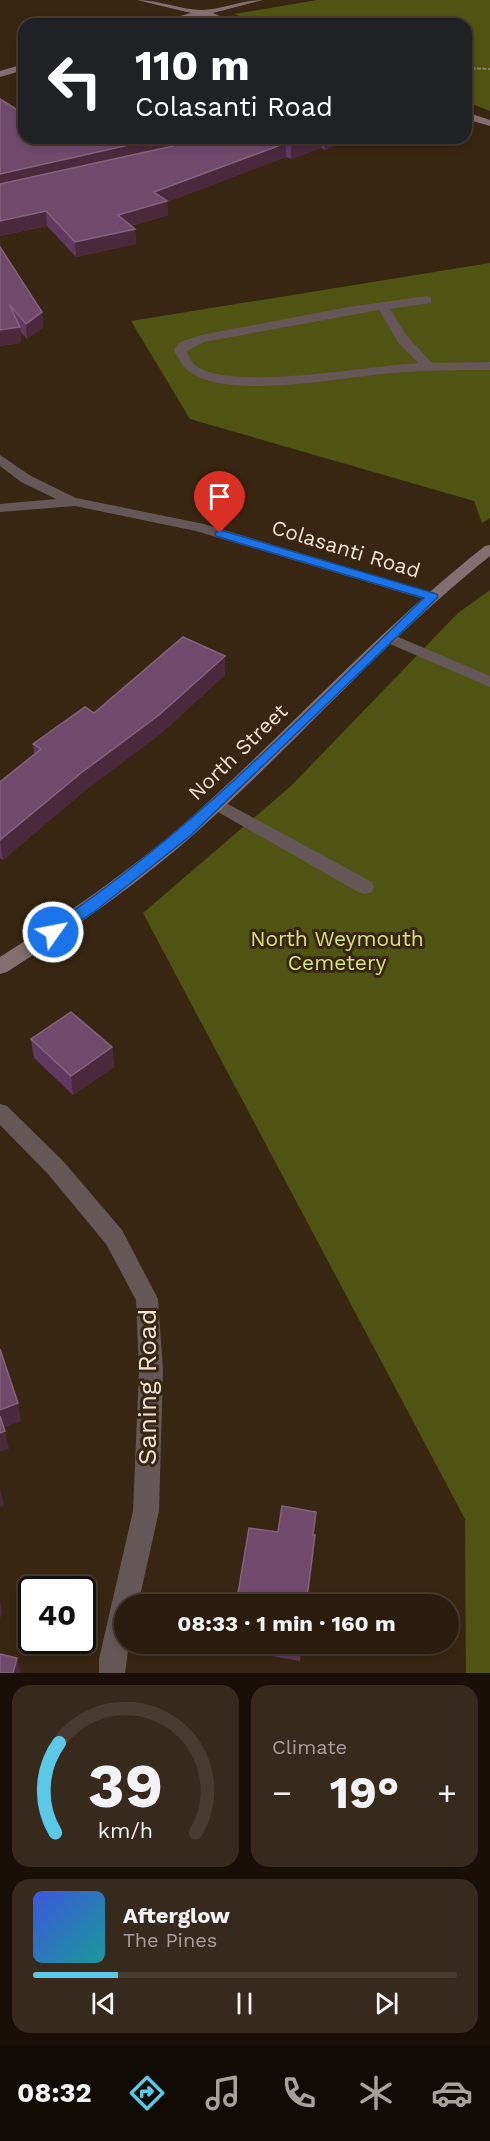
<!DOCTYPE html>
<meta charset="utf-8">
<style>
:root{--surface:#2b1c0e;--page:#37291c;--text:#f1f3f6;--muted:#a6a19e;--line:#473a2e;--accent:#5bc8e6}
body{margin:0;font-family:"Work Sans",sans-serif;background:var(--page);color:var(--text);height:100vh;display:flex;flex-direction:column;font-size:22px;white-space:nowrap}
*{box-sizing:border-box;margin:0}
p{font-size:20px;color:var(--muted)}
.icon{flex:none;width:33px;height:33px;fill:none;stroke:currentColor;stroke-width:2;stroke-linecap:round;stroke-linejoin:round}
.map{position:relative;height:1673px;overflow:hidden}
.details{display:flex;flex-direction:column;gap:12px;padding:12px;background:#180f08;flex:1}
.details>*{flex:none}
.guide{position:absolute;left:18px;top:18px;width:454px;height:126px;border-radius:18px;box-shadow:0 3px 9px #0003,0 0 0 2px var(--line);background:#202124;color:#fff;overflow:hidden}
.speed{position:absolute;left:18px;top:1576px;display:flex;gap:12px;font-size:30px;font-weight:700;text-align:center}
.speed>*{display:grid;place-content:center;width:78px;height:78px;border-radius:50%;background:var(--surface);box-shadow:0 3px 9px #0003,0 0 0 2px var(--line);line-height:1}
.speed .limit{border:3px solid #111;border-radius:9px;background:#fff;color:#111}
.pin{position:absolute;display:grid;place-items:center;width:51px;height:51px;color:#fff;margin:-62px -26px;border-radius:50% 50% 50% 0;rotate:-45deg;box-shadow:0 0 6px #0007}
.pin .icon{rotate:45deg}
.me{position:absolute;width:66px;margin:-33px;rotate:57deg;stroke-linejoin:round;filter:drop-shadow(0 0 4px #0008)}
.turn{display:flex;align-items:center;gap:21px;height:126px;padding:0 18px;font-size:27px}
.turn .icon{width:78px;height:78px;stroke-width:2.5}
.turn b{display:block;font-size:42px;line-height:51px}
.big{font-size:45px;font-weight:700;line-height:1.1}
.details .tile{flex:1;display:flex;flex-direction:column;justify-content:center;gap:9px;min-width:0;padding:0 21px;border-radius:18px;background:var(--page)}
.details .dial{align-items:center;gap:0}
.dial svg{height:156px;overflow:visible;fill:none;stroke:var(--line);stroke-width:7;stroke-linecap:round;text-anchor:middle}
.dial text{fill:var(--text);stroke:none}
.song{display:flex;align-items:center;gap:18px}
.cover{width:72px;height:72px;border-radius:9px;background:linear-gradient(135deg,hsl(230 70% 55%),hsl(180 70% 35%))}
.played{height:6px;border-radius:3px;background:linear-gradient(90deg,var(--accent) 20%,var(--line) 20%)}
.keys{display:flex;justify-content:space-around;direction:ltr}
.heat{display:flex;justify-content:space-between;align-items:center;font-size:33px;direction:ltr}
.details .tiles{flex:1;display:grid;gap:12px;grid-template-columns:1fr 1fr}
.tile:last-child{grid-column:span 2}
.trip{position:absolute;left:114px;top:1594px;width:345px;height:60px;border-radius:30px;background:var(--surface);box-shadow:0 3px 9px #0003,0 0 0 2px var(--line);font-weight:700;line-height:60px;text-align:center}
.menu{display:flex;height:96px;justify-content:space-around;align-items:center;background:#110b06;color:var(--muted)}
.menu .icon{width:42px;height:42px}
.menu .selected{color:var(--accent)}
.menu b{font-size:27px;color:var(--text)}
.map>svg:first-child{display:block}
.green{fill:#4f5412}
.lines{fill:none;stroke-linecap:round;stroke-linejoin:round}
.path{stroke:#8d7d6c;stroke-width:2;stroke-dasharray:4 1.5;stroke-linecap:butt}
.lane{fill:#655658;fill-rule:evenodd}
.street{fill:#655658;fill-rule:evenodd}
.secondary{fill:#856e71;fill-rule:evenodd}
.wall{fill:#603861}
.shaded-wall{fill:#4a293c}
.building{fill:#6f4a6d;stroke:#83627e;stroke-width:1.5}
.route{fill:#1a73e8;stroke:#114b97;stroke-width:1.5}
.labels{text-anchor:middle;stroke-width:6;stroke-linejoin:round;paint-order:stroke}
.street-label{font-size:21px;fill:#efe1d5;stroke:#392612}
.park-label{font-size:21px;fill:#d7e181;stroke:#392612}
.near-street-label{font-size:26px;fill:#efe1d5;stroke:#392612}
</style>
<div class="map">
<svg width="490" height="1673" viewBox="0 0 490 1673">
<rect width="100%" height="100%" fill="#392612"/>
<path class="green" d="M317,0H490V111L467,102L466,24H259L234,14Z
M490,263V518L482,523L474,501L190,419L131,321Z
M490,590V1673H466L465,1519L143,913L292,785L458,613Z"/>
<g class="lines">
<path class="path" d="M466,68L490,69"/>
<path class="lane" d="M427,296L431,297V303L390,309L407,336L432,363L490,362V370C458,370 426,370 393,373C343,377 247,397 201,378C186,371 181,365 174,350L180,342L201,335L348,307ZM379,310L398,342L418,363C375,365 220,394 193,363C190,360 188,354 187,351L204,342Z
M389,633L490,676V687L383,641L381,638L383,635Z
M217,798L372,882L374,887L372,892L365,894L358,892L211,808L208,804L211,800Z"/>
<path class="street" d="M0,455L31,476L76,498L204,524L437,594L440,597L432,602L427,600L196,531L75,506L0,512V504L56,499L21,482L0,466Z
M0,1104L7,1106L64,1162L122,1230L158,1299L163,1370L159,1511L138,1605H124V1644H129L125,1673H99V1659L133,1511L139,1370L136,1300L106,1244L48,1174L0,1125Z"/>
<path class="secondary" d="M137,0C160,0 181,10 202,10C221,10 241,0 263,0L213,13L239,24C225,24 209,16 200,16C184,17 169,24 151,24L191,13Z
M24,64V70L0,77V71Z
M466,112L490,120V126L466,119Z
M490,545V556C386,639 299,740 201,828C141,882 74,928 7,972L0,974V957C65,915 129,872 187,821C289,731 378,630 485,546Z"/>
</g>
<path class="wall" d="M0,99L24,138H352L325,150L321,148L291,159L286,157L167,202L168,215L131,226L135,229L136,244L76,257L47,226L0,236Z
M0,247L42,312L43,327L27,339L20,331L21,343L0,346Z
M225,656V675L160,734L83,792L3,860L0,858V782L34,754L33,744L94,713Z
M31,1039L112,1047L114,1067L73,1095L34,1058Z
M232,1644H302L300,1661L232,1649Z"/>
<path class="shaded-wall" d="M160,138H203L165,151L0,188V174Z
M312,138H322L321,148L291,159V145Z
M325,138H352L325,150Z
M286,143V157L167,202L168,215L119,229L118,215L154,192Z
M46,211L47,226L0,236V221Z
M135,229L136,244L76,257L75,242Z
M42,312L43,327L27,339L26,324Z
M20,327L21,343L0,346V330Z
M225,656V675L160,734L83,792L3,860L0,840L81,773Z
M112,1047L114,1067L73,1095L71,1076Z
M18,1403L21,1421L2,1428L0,1421V1410Z
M5,1431L9,1449L0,1452V1433Z
M0,1488L4,1506L0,1507Z
M315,1535L314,1552L307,1605H306Z
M0,1601L2,1612L0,1619Z
M17,1658L21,1673H13Z"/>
<path class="building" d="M0,99L24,114V138H160L0,174Z
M193,138H312L291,145L286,143L154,192L167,201L118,215L135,229L75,242L46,211L0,221V184L173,146Z
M0,247L42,312L26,324L9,304L20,327L0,330Z
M183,637L225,656L159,715L81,773L0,840V782L41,749L33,744L85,707L94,713Z
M71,1012L112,1047L71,1076L31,1039Z
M0,1349L18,1403L0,1410Z
M0,1416L5,1431L0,1433Z
M282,1506L316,1512L313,1535H315L306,1605H236L249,1528L278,1532Z
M0,1654L17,1658L13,1673H0Z"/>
<path class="route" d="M220,530L437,594L438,597L190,836L94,912L58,935H48L46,932L48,928C188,836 304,713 424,598L216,536L215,533Z"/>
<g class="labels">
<g class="street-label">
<text transform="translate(346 549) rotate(17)" y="7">Colasanti Road</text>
<text transform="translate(238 752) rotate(-44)" y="7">North Street</text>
</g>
<g class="park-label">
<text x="337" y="946">North Weymouth<tspan x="337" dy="24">Cemetery</tspan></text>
</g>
<g class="near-street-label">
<text transform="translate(147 1387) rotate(-90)" y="9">Saning Road</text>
</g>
</g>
</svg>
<div class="speed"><div class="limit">40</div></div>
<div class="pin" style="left:220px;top:533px;background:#d93025"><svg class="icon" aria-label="arrive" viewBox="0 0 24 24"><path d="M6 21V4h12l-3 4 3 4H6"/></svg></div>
<svg class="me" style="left:53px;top:932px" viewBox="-20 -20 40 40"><circle r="17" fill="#1a73e8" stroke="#fff" stroke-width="3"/><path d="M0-11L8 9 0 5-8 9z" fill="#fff"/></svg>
<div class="trip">08:33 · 1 min · 160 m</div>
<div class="guide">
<div class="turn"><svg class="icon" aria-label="left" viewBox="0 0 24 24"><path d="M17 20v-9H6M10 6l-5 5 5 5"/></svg><div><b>110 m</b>Colasanti Road</div></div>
</div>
</div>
<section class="details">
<div class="tiles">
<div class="tile dial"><svg viewBox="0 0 100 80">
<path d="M14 69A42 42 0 1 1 86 69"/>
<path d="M14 69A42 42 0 0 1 16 23" stroke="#5bc8e6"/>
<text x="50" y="56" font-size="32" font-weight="700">39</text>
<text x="50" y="72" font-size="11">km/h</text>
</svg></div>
<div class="tile"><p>Climate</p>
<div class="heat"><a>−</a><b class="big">19°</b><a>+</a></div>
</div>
<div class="tile">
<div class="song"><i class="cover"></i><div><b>Afterglow</b><p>The Pines</p></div></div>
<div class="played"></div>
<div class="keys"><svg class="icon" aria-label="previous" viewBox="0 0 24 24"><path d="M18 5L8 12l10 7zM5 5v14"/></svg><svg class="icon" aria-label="pause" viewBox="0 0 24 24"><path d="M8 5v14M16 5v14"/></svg><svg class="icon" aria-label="next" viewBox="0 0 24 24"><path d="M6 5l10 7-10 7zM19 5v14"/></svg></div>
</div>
</div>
</section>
<nav class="menu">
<b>08:32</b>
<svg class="icon selected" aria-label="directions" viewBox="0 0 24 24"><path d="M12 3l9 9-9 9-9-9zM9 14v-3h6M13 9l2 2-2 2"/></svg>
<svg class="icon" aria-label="music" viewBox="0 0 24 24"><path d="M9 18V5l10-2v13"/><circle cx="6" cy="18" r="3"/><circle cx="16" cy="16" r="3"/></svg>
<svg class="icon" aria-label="phone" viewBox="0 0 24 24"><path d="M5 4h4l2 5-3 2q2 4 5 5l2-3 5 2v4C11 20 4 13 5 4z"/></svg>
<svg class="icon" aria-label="climate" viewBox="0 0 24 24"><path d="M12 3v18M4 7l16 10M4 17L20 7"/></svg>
<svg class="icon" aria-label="car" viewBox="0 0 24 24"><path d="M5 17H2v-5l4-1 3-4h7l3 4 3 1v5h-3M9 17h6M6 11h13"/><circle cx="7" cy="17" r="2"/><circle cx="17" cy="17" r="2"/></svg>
</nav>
